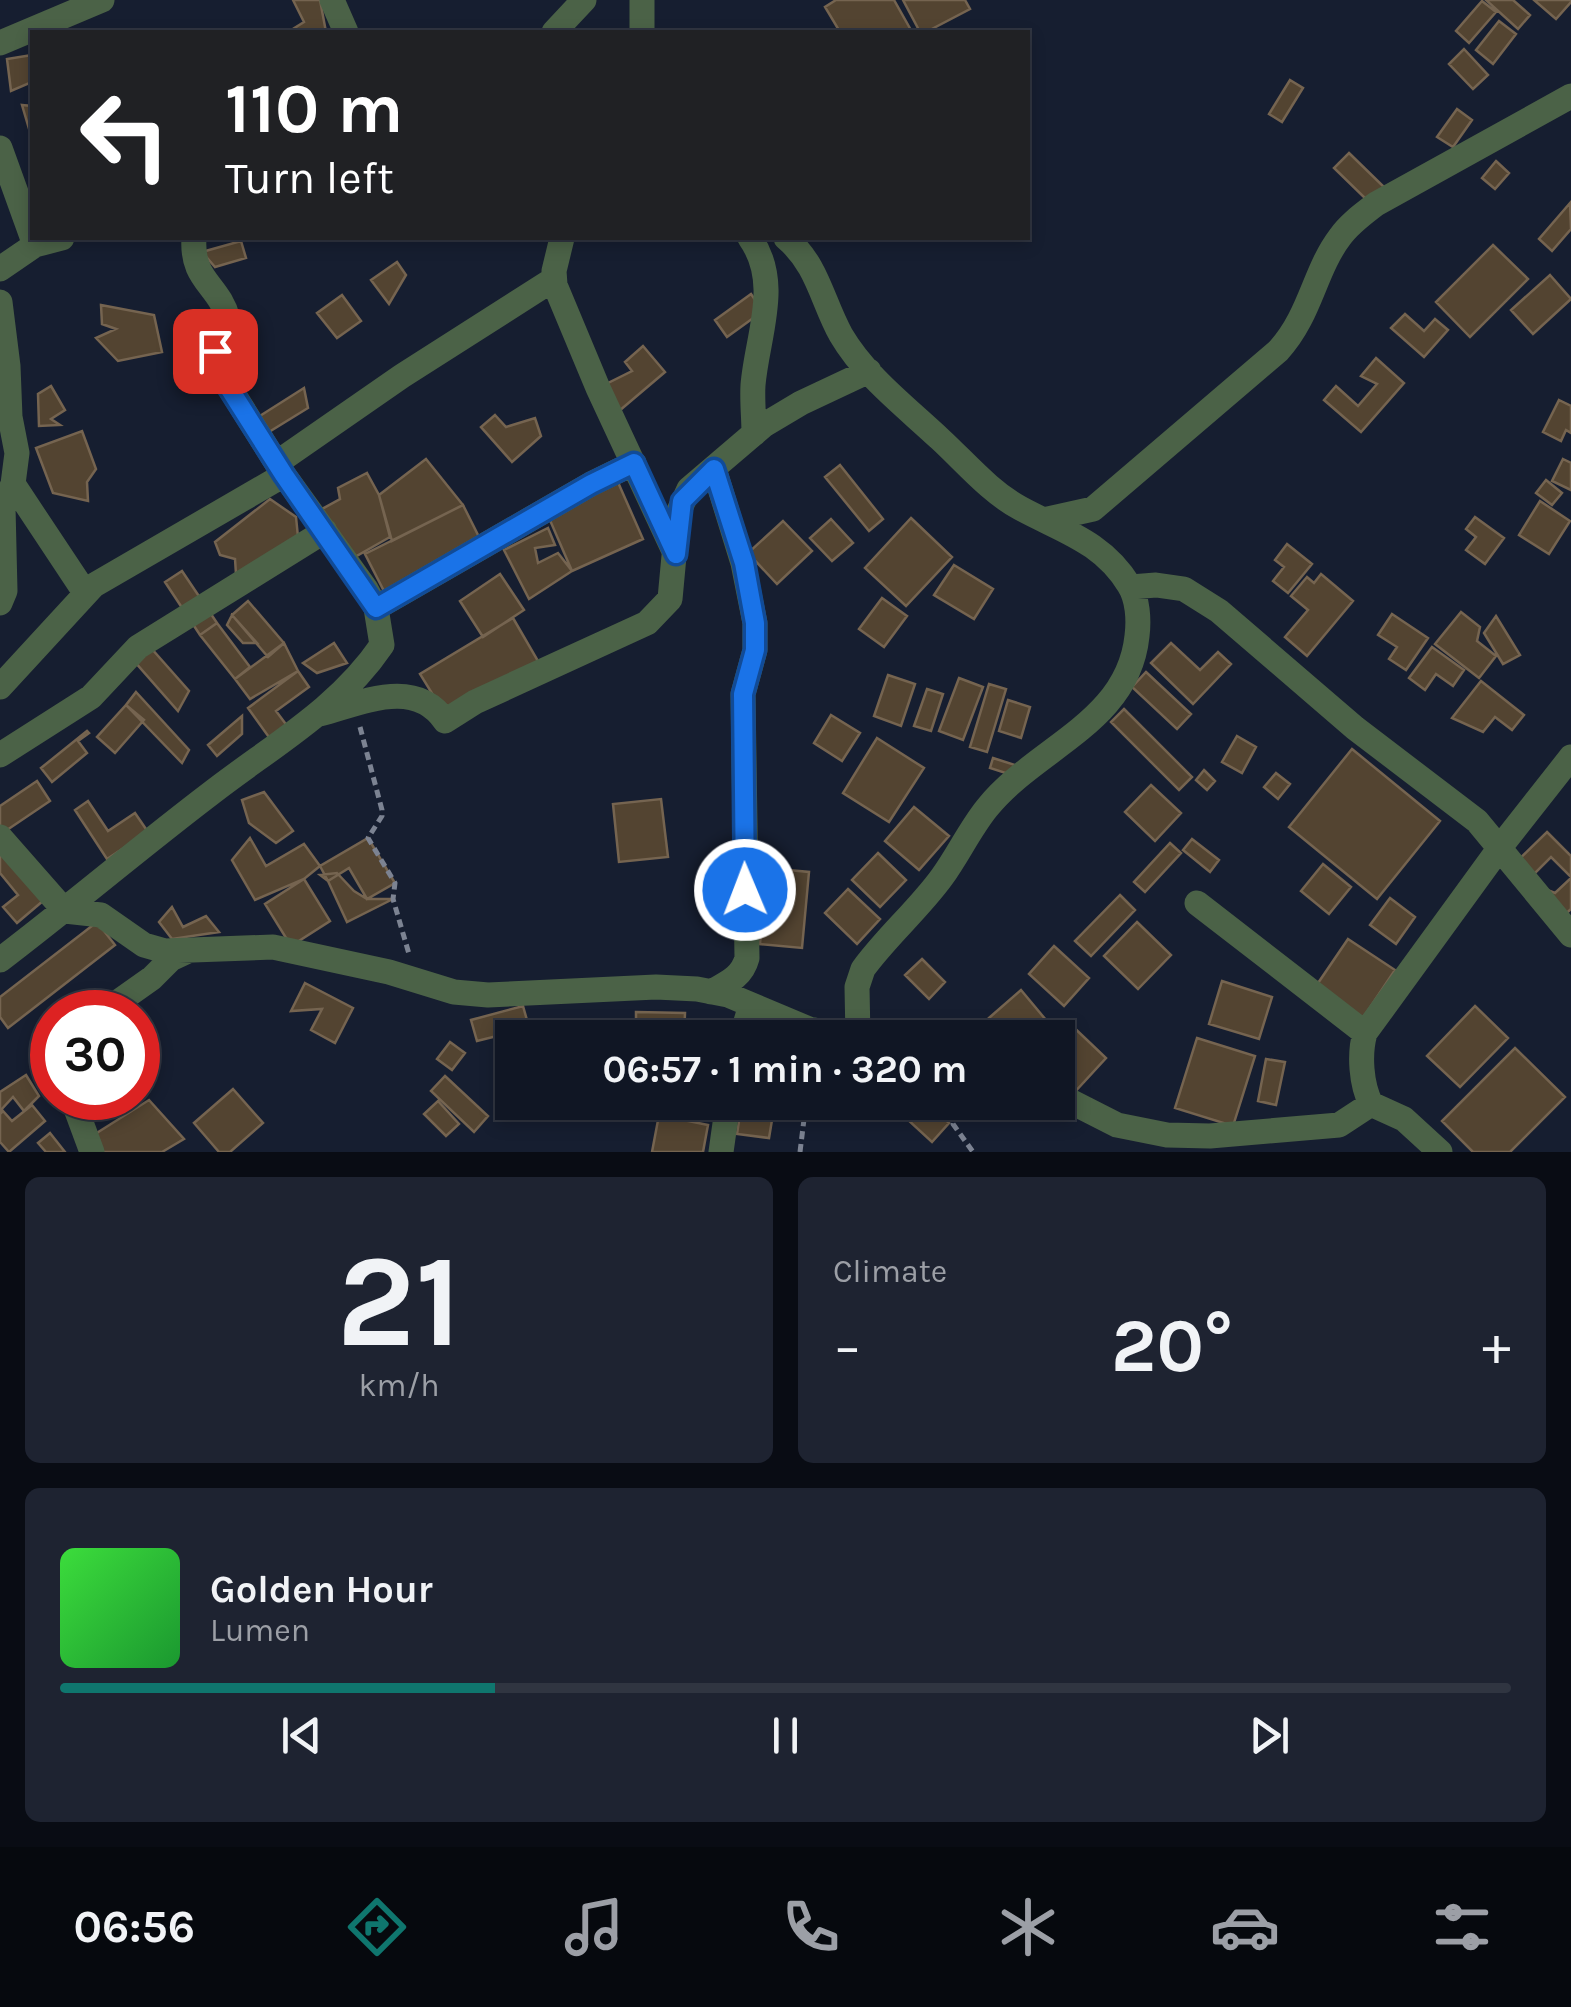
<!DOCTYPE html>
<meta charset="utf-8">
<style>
:root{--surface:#101624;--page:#1e2331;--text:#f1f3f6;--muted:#9c9fa6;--line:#303541;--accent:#0f766e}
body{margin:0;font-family:Karla,sans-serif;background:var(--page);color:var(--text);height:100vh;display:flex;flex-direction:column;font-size:38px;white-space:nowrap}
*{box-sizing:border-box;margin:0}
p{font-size:32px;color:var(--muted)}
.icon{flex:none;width:55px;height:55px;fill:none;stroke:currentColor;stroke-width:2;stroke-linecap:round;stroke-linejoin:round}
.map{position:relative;height:1152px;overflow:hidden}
.panel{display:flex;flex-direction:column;gap:25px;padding:25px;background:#090c14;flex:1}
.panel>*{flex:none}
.guide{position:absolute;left:30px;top:30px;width:1000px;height:210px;border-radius:0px;box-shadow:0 5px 15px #0003,0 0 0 2px var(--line);background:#202124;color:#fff;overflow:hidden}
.speed{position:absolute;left:30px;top:990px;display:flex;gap:20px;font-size:50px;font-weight:700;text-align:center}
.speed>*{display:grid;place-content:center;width:130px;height:130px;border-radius:50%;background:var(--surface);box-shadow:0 5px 15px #0003,0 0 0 2px var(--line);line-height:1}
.speed .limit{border:15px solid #d22;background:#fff;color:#111}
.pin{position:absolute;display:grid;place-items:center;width:85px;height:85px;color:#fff;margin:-42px;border-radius:20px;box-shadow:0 5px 15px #0006}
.me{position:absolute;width:110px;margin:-55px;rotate:359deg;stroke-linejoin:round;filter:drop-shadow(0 0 8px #0008)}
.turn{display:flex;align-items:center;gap:35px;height:210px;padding:0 30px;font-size:45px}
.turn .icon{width:130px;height:130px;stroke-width:2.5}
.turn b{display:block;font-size:70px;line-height:85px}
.big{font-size:75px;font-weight:700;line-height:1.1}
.panel .widget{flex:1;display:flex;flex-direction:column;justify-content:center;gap:15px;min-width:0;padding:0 35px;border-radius:15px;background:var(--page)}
.panel .dial{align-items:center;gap:0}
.dial b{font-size:130px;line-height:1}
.song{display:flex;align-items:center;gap:30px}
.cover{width:120px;height:120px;border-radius:15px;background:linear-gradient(135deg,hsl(120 70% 55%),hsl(130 70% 35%))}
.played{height:10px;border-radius:5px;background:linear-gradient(90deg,var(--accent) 30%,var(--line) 30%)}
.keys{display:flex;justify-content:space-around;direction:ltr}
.heat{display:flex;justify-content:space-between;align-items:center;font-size:55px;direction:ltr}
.panel .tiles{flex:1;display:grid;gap:25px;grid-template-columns:1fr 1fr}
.widget:last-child{grid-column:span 2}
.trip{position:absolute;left:495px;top:1020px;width:580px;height:100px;border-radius:0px;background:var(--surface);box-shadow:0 5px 15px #0003,0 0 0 2px var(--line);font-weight:700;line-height:100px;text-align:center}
.tabs{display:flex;height:160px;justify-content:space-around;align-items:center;background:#06090e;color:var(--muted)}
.tabs .icon{width:70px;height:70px}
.tabs .current{color:var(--accent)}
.tabs b{font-size:45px;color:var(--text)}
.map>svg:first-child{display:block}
.building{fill:#534431;stroke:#756450;stroke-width:2.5}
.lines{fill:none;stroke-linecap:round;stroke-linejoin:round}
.path{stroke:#7c8392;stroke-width:5;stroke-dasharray:8 5;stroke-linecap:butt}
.minor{stroke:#4b6247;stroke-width:25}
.route-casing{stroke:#114b97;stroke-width:25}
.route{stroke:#1a73e8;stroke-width:18}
</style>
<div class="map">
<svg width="1571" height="1152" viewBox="0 0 1571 1152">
<rect width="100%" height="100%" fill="#161e30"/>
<path class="building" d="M293,0H320L326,32H288L304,22Z
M836,0H894L912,32H840L825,7Z
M903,0H965L970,9L926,32H920Z
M1486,0H1513L1530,15L1518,29Z
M1534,0H1571V2L1556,19Z
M1482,1L1496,12L1469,43L1456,31Z
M1499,21L1516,34L1493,64L1476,50Z
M1464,49L1488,75L1473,89L1449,64Z
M32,55V82L11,91L7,59Z
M1290,80L1303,88L1282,122L1269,114Z
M22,105L32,106V139Z
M1457,109L1472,120L1453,147L1437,137Z
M1349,153L1385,188L1370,203L1334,168Z
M1496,161L1509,173L1495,189L1482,178Z
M1570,203L1571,229L1552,251L1539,239Z
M241,241L246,258L215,267L202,252Z
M1493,245L1528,279L1470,337L1436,302Z
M397,262L406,275L389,304L371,280Z
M1550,275L1571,299L1533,334L1511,310Z
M751,294L763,311L727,337L715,320Z
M342,295L361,321L337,338L317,313Z
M101,305L154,315L162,352L118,361L96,338L116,329L102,324Z
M1405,314L1424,331L1435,319L1448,330L1424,357L1391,328Z
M643,346L665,372L612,417L598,388L632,371L625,362Z
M1376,358L1404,383L1361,432L1324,400L1336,386L1358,406L1377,384L1361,376Z
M51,386L65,410L51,419L60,425L39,426L38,394Z
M304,388L308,408L264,435L255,419Z
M1559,400L1571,406V433L1566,430L1561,441L1543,432Z
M495,415L506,427L535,418L541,436L512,462L481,427Z
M82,431L96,469L87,482L88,501L53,493L36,448Z
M426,459L463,505L392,541L379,495Z
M1563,459L1571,463V490L1552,481Z
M840,465L883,519L869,531L825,477Z
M367,473L379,495L390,537L353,558L322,509L340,499L338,488Z
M617,480L643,539L572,571L546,511Z
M1546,480L1562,493L1552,505L1536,493Z
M270,499L296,517L298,537L236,574L235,559L220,555L215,542Z
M1540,501L1570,521L1549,554L1519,535Z
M463,505L483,545L385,593L365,554Z
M1475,517L1504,538L1485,564L1466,550L1476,537L1466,529Z
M911,518L952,557L906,606L865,568Z
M831,519L853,543L832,561L810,538Z
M783,521L812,551L777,584L748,553Z
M548,528L555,545L535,548L538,563L558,553L572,571L529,599L504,550Z
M1287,544L1312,564L1288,593L1273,581L1284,567L1275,560Z
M954,565L993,589L974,619L934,595Z
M182,571L217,623L200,635L165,582Z
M500,574L524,610L483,637L460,601Z
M1321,574L1353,601L1307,656L1285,637L1308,610L1291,596L1307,577L1314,583Z
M882,598L907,616L884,647L859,629Z
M248,601L284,643L268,657L232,615Z
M1461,612L1480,627L1477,641L1496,656L1479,678L1435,644Z
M1392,614L1428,638L1406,670L1389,659L1397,647L1378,635Z
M232,615L257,643H243L227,625Z
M1496,616L1520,655L1503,664L1484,633Z
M513,618L538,661L446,716L420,674Z
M217,623L250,667L235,679L200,635Z
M284,643L298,671L250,699L235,679Z
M334,643L347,663L317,673L303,663Z
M1171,643L1200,670L1218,652L1231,664L1193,704L1151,663Z
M1432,647L1464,670L1453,686L1436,674L1425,690L1409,678Z
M151,648L189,691L178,711L135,662Z
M298,671L309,687L276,711L288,727L271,740L248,708Z
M1146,672L1191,714L1177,729L1132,687Z
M888,675L915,684L901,726L874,716Z
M959,678L983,687L963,740L939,731Z
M1481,681L1524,715L1512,730L1495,717L1483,732L1452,718Z
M989,684L1006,689L987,752L970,747Z
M927,689L943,694L931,731L914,726Z
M136,692L189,750L182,763L126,705Z
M1008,700L1030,707L1021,738L999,731Z
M126,705L144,720L115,753L97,737Z
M1124,709L1192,777L1179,790L1111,722Z
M831,715L860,733L842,761L814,743Z
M242,716V734L217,756L208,745Z
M87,731L89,733L78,741L87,753L52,782L41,768Z
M1237,736L1256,747L1242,773L1222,762Z
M877,738L924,768L889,822L843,793Z
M1352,749L1440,821L1377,899L1289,827Z
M993,758L1021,767L1018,777L990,768Z
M1204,770L1215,781L1207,790L1196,780Z
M1276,773L1290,784L1278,799L1264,787Z
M37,781L50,801L4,832L0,825V806Z
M1151,785L1181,813L1155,841L1125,812Z
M264,792L293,831L276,843L249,823L242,800Z
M661,799L668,857L619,862L613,804Z
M88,801L108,831L135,813L148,832L107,859L75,810Z
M914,807L949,836L919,870L885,841Z
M1547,832L1571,856V877L1551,857L1524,884L1509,869Z
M250,838L266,866L304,844L320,866L304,879L255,900L232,860Z
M368,838L395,883L367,899L349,868L328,881L320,866Z
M1192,839L1219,860L1210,872L1183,850Z
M1170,843L1181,853L1145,892L1134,882Z
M4,853L44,900L17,923L3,907L18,895L0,873V857Z
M878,853L906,880L880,907L852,880Z
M1323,864L1351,887L1329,914L1301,891Z
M767,868L809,872L802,948L760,944Z
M337,873L354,891L367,899H393L347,922L328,881L320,875Z
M1571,878V909L1558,921L1545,889L1555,893Z
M304,879L330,921L291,946L265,904Z
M848,889L880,919L857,944L825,913Z
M1120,895L1135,910L1091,956L1075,941Z
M1390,898L1415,917L1396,944L1370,925Z
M172,907L183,927L206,916L219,932L172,939L159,922Z
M97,922L115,945L8,1028L0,1017V997Z
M1137,922L1171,955L1138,989L1104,956Z
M1348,939L1395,970L1361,1021L1314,989Z
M1054,946L1089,978L1064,1006L1029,974Z
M922,959L945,982L929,999L905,975Z
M1222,981L1272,997L1259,1039L1209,1024Z
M305,983L353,1008L335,1043L311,1030L322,1009L291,1011Z
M1021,990L1046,1020L1026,1038H1006L989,1018Z
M523,1006L532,1038H512V1059L505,1034L477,1041L471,1020Z
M1475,1006L1508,1038L1460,1087L1427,1056Z
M636,1012L685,1013L684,1038H636Z
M1066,1020L1106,1058L1072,1095L1058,1082V1038H1049Z
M1197,1038L1255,1056L1233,1126L1175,1108Z
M450,1042L465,1053L452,1070L437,1059Z
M1515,1048L1565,1097L1510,1152H1473L1442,1121Z
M1266,1059L1285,1062L1276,1105L1258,1101Z
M26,1075L39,1096L24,1111L13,1097L0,1111V1092Z
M445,1076L488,1116L474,1132L431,1091Z
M233,1089L263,1123L230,1152H219L194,1123Z
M149,1100L184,1139L162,1152H98L92,1136Z
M438,1101L459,1124L446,1136L424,1114Z
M742,1102H775L769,1138L737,1134Z
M923,1102H927L949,1123L932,1142L907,1119Z
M32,1105L45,1121L9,1152L0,1142V1114L3,1111L12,1121Z
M659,1115L708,1125L703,1152H652Z
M50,1133L65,1152H46L38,1143Z"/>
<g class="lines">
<path class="path" d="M360,727L382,810V816L368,838L395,883L393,899L409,954
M966,1102L955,1113L953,1124L973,1152
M800,1152L805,1111L813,1102"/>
<path class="minor" d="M332,0L346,32
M642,0V32
M554,32L584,0
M0,43L102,0
M0,148L35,245
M562,238L554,271L555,285L598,388L673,549
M750,238C782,283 757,336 753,385C752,401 754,418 754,434
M786,238C818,265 822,301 841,335C865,376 906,407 940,439C965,462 990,492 1020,508C1062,531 1102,541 1129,585C1138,599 1139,620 1137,636C1128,723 1036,747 987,808C970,829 958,855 942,877C918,910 887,936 863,969L857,987L858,1038
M0,269L35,245L62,238
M0,302L8,366L10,417L17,453L13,484L84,591L284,475
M278,462L402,376L554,279
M1048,519L1093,509L1278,351C1311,315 1314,271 1340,237C1349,224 1363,214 1376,204L1571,96
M1131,587L1156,585L1184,589L1219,611L1355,728L1477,821L1571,935
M0,603L5,591L3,507L13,484
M376,608L591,484L634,463
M0,687L93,586
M320,714C362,703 415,677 445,721L475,702L647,623L670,599L678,513L689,489L764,425L801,403L869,371
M0,755L91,697L138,647L325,531
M0,837L65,911L101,915L144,945L165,951L273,947L389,972L454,992L488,995L656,987L697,989L728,995L809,1029L856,1038
M1197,903L1365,1033
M0,960C71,906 139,848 210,794C270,747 338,710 382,645L376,608L366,589L284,475L214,363L215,351L228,319C219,284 191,281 194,238
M711,992C727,983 742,977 747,958L743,694L755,650V623L743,563L714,469
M104,1012L152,978L171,959L186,952
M741,1038L751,1005
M1058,1095L1117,1125L1167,1135L1210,1136L1339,1125L1371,1104
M72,1098L92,1152
M721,1152L728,1102
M1440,1152L1404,1119L1371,1104C1361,1084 1359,1054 1365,1033L1501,846L1571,757"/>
</g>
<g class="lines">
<g class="route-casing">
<path id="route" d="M215,351L214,363L217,369L284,475L376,608L591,484L634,463L676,554L682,501L714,469L744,563L755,623V650L743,694L745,890"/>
</g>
<use href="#route" class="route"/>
</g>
</svg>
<div class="speed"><div class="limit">30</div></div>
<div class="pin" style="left:215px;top:351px;background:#d93025"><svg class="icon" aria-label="arrive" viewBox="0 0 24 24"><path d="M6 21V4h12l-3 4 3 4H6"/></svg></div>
<svg class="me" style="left:745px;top:890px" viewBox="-20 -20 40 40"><circle r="17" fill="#1a73e8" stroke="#fff" stroke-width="3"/><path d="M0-11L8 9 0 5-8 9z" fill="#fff"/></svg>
<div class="trip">06:57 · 1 min · 320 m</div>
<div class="guide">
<div class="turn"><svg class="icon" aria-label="left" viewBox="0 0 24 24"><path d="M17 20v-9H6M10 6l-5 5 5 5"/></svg><div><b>110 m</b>Turn left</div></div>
</div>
</div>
<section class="panel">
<div class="tiles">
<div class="widget dial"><b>21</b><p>km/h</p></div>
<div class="widget"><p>Climate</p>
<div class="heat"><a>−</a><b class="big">20°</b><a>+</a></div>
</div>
<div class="widget">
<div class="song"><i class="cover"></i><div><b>Golden Hour</b><p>Lumen</p></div></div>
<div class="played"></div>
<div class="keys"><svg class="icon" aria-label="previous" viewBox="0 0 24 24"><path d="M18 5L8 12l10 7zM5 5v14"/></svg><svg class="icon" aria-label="pause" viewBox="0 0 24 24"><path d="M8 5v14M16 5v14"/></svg><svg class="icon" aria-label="next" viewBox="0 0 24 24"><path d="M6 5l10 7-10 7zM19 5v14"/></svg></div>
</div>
</div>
</section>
<nav class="tabs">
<b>06:56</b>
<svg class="icon current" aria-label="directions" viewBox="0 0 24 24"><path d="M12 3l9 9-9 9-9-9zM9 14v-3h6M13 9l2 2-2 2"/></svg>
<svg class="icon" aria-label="music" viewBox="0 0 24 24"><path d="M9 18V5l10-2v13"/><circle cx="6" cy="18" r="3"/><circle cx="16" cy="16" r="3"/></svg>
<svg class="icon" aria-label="phone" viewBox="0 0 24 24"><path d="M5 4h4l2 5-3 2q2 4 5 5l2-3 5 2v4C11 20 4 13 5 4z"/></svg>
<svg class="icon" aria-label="climate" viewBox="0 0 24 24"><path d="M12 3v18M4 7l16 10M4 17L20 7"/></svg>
<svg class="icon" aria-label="car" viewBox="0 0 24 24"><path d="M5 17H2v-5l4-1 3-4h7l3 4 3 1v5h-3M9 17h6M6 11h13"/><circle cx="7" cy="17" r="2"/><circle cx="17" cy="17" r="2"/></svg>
<svg class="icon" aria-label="filters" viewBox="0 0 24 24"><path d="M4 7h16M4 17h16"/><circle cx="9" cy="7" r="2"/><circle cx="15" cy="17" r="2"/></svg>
</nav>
